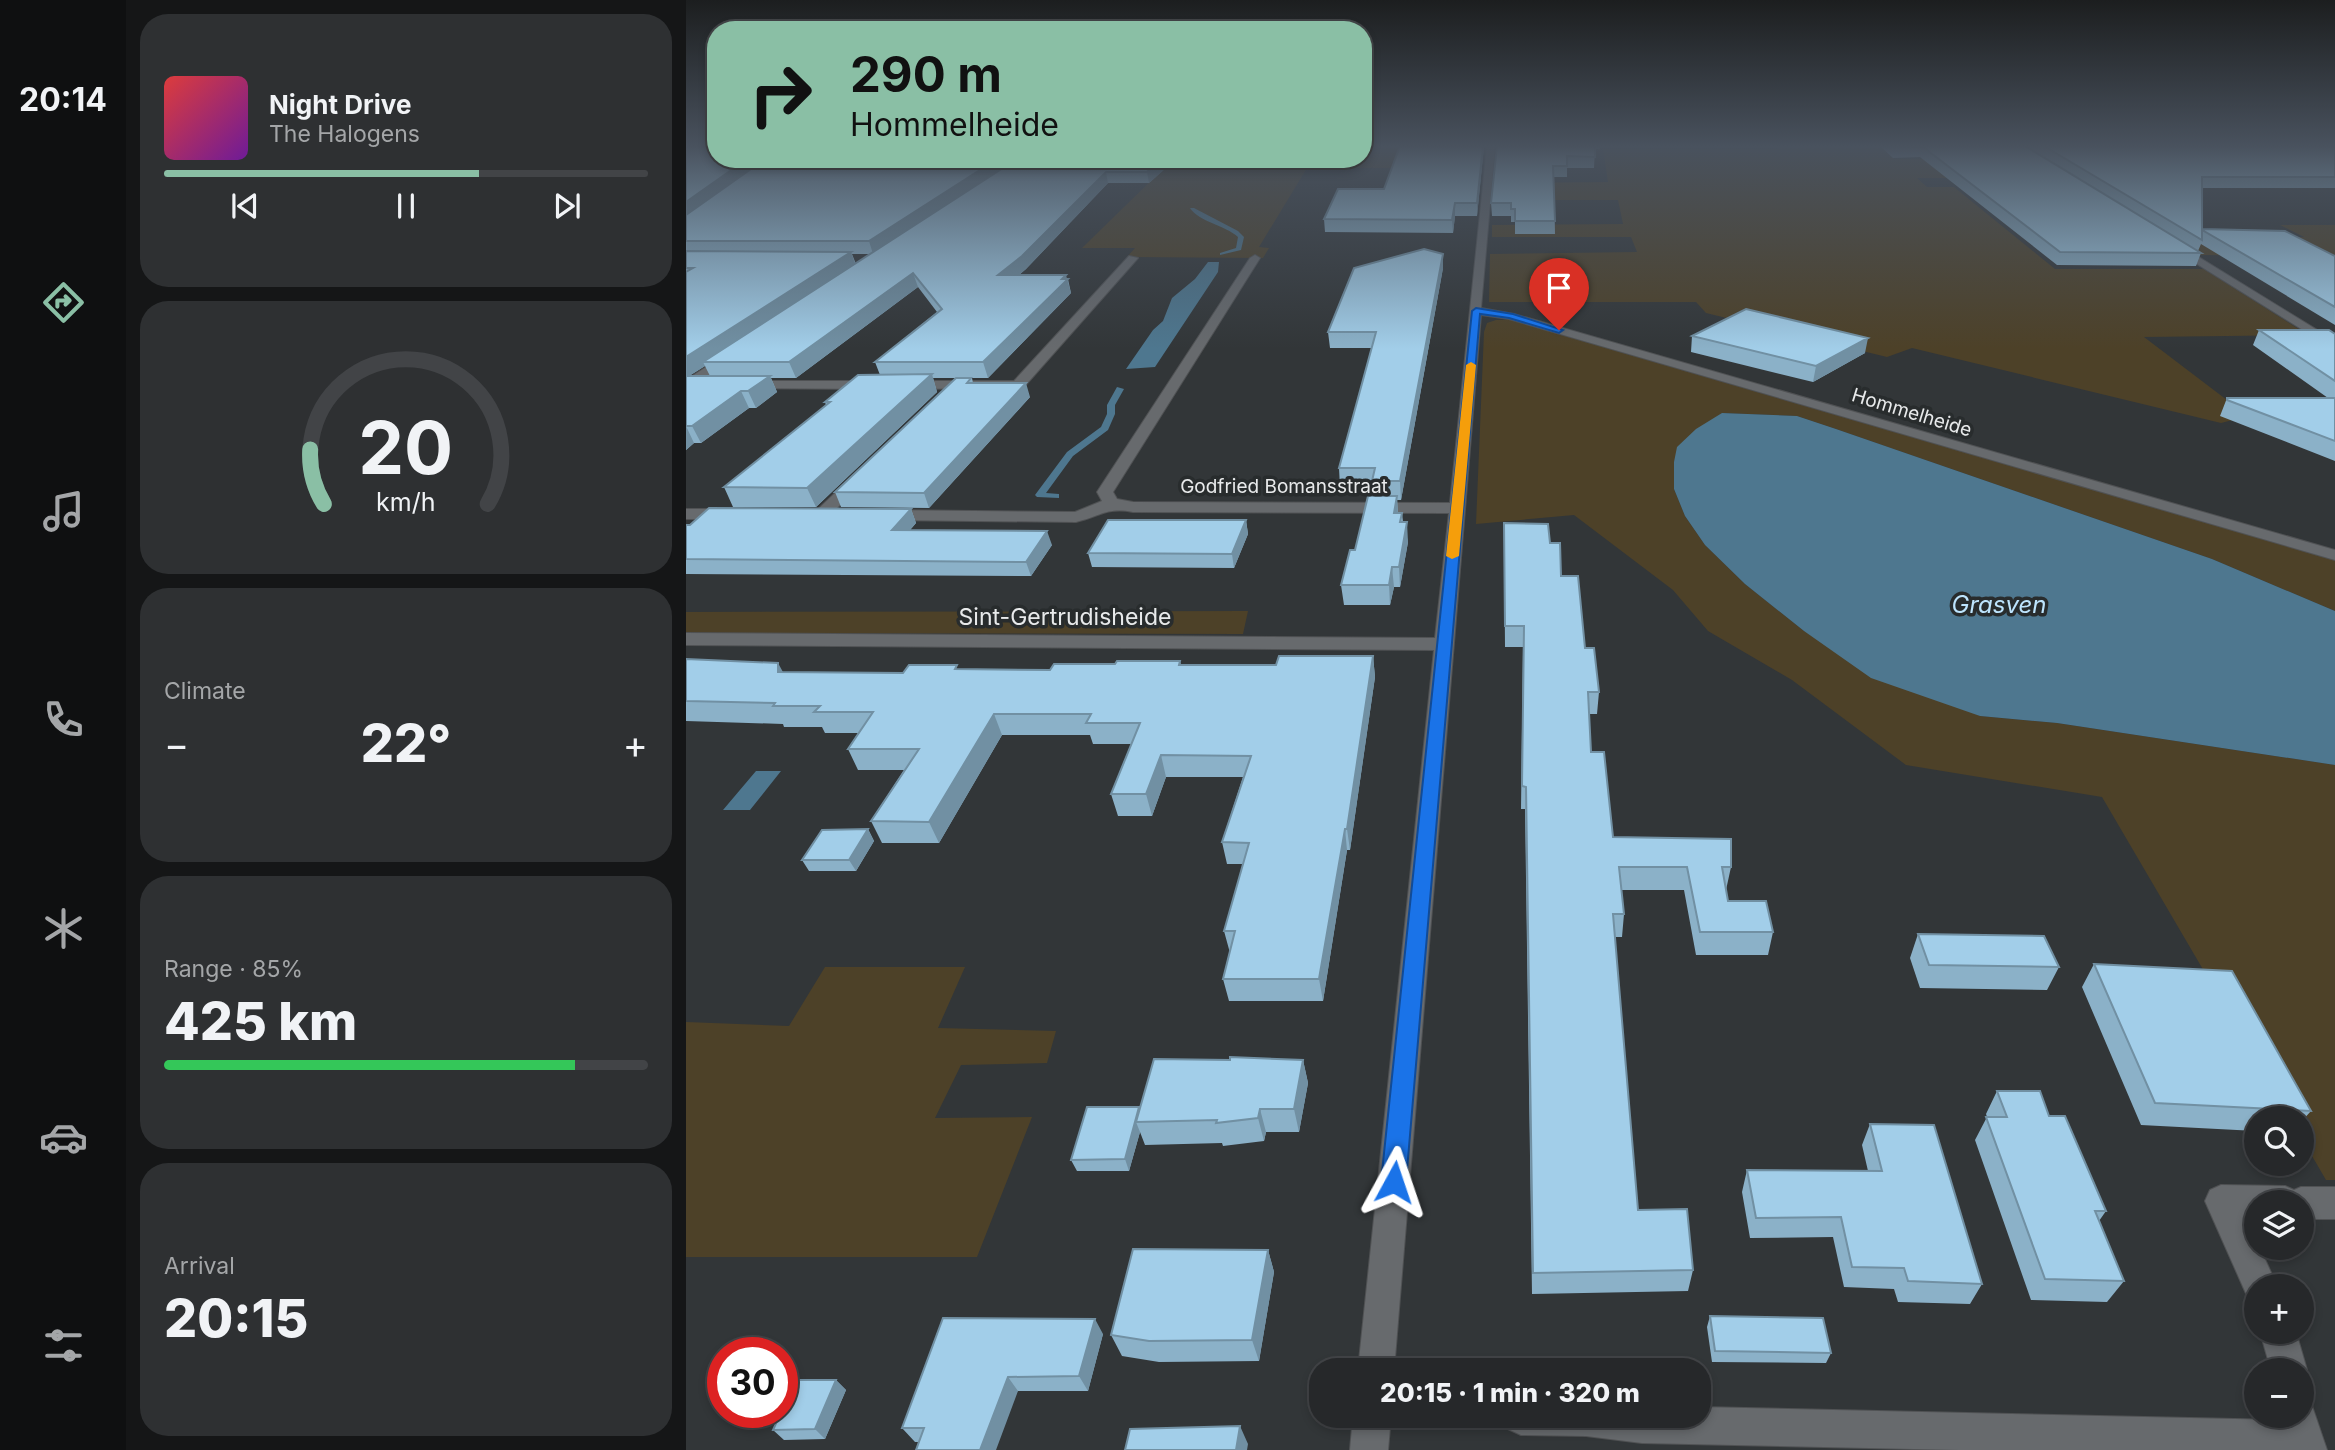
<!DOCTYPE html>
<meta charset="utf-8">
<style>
:root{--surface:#26282a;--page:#2e3032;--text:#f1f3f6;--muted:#a4a6a8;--line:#424447;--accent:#8abfa5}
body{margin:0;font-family:Inter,sans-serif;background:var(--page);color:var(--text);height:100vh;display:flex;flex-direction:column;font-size:26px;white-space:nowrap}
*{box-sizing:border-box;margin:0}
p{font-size:23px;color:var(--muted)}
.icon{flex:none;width:38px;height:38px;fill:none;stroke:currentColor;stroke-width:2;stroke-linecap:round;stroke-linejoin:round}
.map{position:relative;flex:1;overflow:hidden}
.side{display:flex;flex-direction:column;gap:14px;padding:14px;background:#151617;width:560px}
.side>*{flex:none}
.guide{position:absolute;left:21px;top:21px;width:665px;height:147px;border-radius:28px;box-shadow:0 4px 10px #0003,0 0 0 2px var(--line);background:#8abfa5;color:#111;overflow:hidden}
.buttons{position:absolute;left:1558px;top:1106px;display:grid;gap:14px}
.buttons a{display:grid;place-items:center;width:70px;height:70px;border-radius:50%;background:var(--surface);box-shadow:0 4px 10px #0003,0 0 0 2px var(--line);font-size:35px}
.speed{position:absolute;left:21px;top:1337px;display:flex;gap:14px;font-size:35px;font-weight:700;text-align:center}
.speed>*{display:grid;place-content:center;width:91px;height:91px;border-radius:50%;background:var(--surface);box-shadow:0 4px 10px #0003,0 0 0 2px var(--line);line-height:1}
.speed .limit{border:10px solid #d22;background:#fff;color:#111}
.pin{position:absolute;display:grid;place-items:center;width:60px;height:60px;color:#fff;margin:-72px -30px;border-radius:50% 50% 50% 0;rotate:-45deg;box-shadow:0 0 7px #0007}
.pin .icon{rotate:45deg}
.me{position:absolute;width:77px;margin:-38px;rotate:5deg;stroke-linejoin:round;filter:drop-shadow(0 0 5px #0008)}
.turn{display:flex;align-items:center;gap:24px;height:147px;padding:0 28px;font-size:32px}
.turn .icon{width:91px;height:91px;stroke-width:2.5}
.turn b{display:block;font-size:49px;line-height:60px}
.big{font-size:52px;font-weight:800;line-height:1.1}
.side .card{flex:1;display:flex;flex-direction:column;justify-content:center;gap:10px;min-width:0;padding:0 24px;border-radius:28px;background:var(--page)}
.side .dial{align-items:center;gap:0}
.dial svg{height:182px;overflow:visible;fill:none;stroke:var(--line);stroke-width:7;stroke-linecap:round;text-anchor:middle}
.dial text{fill:var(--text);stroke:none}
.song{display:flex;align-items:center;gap:21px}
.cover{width:84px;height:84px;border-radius:10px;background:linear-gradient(135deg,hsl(0 70% 55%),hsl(280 70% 35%))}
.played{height:7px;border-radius:4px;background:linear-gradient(90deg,var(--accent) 65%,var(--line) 65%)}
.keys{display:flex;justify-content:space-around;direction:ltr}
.heat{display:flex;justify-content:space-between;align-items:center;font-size:38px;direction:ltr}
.charge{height:10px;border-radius:5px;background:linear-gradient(90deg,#34c759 85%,var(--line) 0)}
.trip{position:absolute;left:623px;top:1358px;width:402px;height:70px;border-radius:28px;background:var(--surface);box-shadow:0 4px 10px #0003,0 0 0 2px var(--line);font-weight:800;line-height:70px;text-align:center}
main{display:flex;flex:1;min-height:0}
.tabs{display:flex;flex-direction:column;width:126px;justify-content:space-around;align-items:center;background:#0f1011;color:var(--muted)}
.tabs .icon{width:49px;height:49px}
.tabs .current{color:var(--accent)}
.tabs b{font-size:32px;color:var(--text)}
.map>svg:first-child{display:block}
.green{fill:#4d4128}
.water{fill:#4e778f}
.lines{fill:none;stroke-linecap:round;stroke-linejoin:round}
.stream{fill:#4e778f;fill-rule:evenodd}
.minor-casing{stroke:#505254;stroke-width:2}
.minor{fill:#676a6d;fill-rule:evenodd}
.wall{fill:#8bb1c8;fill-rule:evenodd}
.shaded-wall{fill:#7190a3}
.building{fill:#a2cee9;stroke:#7190a3;stroke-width:2}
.route{fill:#1a73e8;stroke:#114b97;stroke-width:2}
.slow{fill:#f59e0b}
.labels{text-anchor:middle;stroke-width:7;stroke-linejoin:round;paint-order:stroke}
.far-street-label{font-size:19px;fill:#e8eaeb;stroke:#282c2d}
.street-label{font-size:23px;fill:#e8eaeb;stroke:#282c2d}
.water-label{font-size:24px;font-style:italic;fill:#bde4fd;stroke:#282c2d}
</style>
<main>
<nav class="tabs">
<b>20:14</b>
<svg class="icon current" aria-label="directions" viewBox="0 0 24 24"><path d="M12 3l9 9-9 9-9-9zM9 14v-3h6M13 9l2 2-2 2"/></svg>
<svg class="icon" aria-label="music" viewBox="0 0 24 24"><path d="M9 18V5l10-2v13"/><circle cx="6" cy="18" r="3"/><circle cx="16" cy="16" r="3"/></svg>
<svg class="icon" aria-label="phone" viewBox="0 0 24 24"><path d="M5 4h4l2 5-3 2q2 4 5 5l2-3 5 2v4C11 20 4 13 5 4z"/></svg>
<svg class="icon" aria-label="climate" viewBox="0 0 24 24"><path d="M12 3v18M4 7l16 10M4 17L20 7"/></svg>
<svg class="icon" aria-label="car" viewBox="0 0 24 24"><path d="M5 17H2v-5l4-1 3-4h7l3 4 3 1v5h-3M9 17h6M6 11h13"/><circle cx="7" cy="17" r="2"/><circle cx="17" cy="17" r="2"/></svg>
<svg class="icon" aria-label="filters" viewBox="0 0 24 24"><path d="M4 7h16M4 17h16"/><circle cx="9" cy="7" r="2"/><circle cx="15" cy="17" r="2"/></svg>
</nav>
<section class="side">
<div class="card">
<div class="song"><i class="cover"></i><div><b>Night Drive</b><p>The Halogens</p></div></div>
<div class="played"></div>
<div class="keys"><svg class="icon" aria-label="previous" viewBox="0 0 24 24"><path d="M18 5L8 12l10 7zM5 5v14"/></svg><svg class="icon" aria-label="pause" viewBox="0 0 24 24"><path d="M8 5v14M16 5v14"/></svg><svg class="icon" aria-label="next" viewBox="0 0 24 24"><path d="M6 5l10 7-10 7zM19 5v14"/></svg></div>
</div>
<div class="card dial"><svg viewBox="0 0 100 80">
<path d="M14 69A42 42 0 1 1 86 69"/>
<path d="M14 69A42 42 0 0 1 8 45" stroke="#8abfa5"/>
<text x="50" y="56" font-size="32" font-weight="700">20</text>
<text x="50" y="72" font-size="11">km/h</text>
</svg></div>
<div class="card"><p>Climate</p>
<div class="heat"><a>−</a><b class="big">22°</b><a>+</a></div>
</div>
<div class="card"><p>Range · 85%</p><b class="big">425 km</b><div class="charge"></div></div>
<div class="card"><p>Arrival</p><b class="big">20:15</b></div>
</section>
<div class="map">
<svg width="1649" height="1450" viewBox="0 0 1649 1450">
<rect width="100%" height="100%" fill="#323638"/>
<path class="green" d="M1090,146H1193L1208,159H1343L1373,178H1231L1241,187H1268L1369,269H1518L1622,335L1458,337L1562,416L1535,423L1226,348L1201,357L1020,313L1010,302H803L804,254L951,252L945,237H806V225L937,224L932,200H808L809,183L922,182L917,149H1091Z
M677,148H788L794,168H621L573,247L583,248L577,258L441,257L449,248H396L478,168L401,159H677Z
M1594,225H1649V256L1508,255L1482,238L1618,237Z
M810,320H824L1649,560V611L1526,559L1150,429L1111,416L1036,413L988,462V489L999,516L1019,545L1059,584L1118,631L1294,716L1371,723L1649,765V1180H1640L1615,1137V1118H1604L1416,797L1220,765L1106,680L1022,631L987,590L888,515L790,524L798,332L801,323Z
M562,611L557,634L0,633V612Z
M139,967H279L252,1028L370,1031L361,1063L275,1065L249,1118L346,1117L291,1257H0V1022L103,1026Z"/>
<path class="water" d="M522,262H533L532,272L469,367L440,369L467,330L477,321L486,298L509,279Z
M1036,413L1111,416L1150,429L1526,559L1649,611V765L1371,723L1294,716L1185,678L1118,631L1059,584L1019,545L999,516L988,489V462L991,447L1010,429Z
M70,771H95L64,810H37Z"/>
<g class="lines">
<path class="stream" d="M504,208H508L552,231L558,237L555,250L534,255V253L550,248L552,237C539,225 513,222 504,208Z
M431,387L438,389L429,405V414L422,430L387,456L360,493L373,494V498L351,497L349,495L381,452L415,427L421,414V405Z"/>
<g class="minor-casing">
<path id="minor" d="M801,146H809L795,308L828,314L1649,550V560L823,319L795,315L708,1370H672L748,650L0,645V633L749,638L763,513L447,512C421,507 415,516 390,522L199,520L191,515L199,510L389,512L416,501L411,492L564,258L569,255L574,258L427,492L431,499L447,502L764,503Z
M1487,245H1493L1649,341V350L1487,249Z
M443,256L452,258L337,388L220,389L214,385L220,381H328Z
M45,351L49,352V358L0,390V380Z
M59,381H188L194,385L188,389L54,388V382Z
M172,474L180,479L141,518H129L127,515L129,512L167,476Z
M0,509H44L52,514L44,519H0Z
M1535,1185L1599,1186L1608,1190L1615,1187H1649V1219H1615V1202H1570V1217H1559L1570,1239V1248H1574L1591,1286H1570V1301L1562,1298L1519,1201L1524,1190Z
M1574,1332H1610L1621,1370L1616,1383L1615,1370H1585Z
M1615,1399L1625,1403L1641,1450H1272L956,1443L900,1436L835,1435L822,1429L816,1416H1013V1407L1594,1420L1593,1416H1615Z
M667,1416H705L702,1450H664Z"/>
</g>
<use href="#minor" class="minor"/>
</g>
<path class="wall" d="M0,146L30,159H490L463,183H422L340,269L333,275L382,279L385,293L302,378H286L287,383L344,397L243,508L155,507L149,492L270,378H247L251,392L130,507H47L38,487L140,405L139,402L194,375L189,362L251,312L232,287L110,378H85L91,392L70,408H63L15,443H8L0,450ZM166,254H184L170,264ZM19,366L24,376H3Z
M714,146H798L791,216H769L767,233L639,232L638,219L698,189Z
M811,146H914V149H909L908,168H881V177H868L869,234H829V222H825V216H806L805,203Z
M1194,146H1649V188H1516V229L1649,256V325L1515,244L1512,251L1515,253L1510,266L1371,265L1234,157L1207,158Z
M757,268L715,500H711L712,513H716L717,522L722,542L714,587H708L704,605H658L655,585L669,550L687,496L686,487H654L653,468L686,348H644L642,332Z
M1573,330L1649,334V461L1534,416L1541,398H1642L1567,345Z
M1006,336L1179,353L1127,382L1005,352Z
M225,509L230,523L224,530L366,545L345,576L0,574V525Z
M560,520L562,534L548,568L406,567L402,553Z
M818,523L864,543L913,692L911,714H903L905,752L927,837L1045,867L1040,890L1042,901L1087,932L1082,955H1010L998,890H935L938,914L936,937H929L952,1210L1007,1270L1002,1291L846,1294L839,809H835L837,647H819Z
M687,656L689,677L664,850H661L637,1001H543L537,979L544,953L538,931L557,864H541L536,842L557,777H480L466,816H432L425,794L445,744H407L404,735H316L253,843H196L185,821L218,770H172L162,749L172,733H139L136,727H98L97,724L0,721V659L97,672L217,673L273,669L364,670L429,664L494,661L495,665H590Z
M182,829L188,841L170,871H123L116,860Z
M1232,934L1373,967L1361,990L1234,988L1224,958Z
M1408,964L1625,1111L1615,1122V1118H1570V1131L1455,1125L1396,987Z
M617,1060L622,1083L613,1132H580L578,1141L537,1146L536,1143L459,1145L454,1132L443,1171H391L385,1160L453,1107Z
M1311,1091L1363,1116L1420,1211L1413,1221L1438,1281L1421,1302L1345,1300L1289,1140L1301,1117L1300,1114Z
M1184,1124L1296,1284L1284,1304L1212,1302L1208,1289L1158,1287L1147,1237L1064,1238L1056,1192L1061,1170L1182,1171L1176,1145Z
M582,1250L588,1272L573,1361L473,1362L436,1356L425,1335Z
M1024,1316L1145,1353L1140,1363L1026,1362L1021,1327Z
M257,1318L417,1334L402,1391H332L233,1442H229L216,1428Z
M150,1380L160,1390L139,1439L98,1440L87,1430Z"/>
<path class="shaded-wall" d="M797,146H798L791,216V203Z
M61,159H80L0,218V202Z
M311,159H331L187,254L183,241Z
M475,159H490L463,183L461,172Z
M420,172L422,183L340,269L316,289L312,275Z
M769,203V216L767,233L766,220Z
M165,252L170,266L17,362L19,366L0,378V357Z
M757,254V268L715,500L714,481Z
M227,273L232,287L110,378L103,362Z
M380,275L385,293L302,378L297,362Z
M1182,338L1179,353L1127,382L1130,366Z
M246,374L251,392L130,507L121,488Z
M84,376L91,392L70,408L62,391Z
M340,383L344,397L243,508L238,493Z
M55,391L63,408L15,443L6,426Z
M0,426L8,443L0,450Z
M711,496L712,515L708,513Z
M225,509L230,523L212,544L206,530Z
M560,520L562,534L548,568L546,554Z
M721,522L722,542L714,587L713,567Z
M361,531L366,545L345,576L340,562Z
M706,567L708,587L704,605L703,585Z
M687,656L689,677L664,850L661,829Z
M92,663L103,683L92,672Z
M308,714L316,735L253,843L243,822Z
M475,755L480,777L466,816L460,794Z
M182,829L188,841L170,871L163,860Z
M659,829L661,850L637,1001L633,979Z
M617,1060L622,1083L613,1132L608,1109Z
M453,1107L450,1122L454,1132L443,1171L439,1159Z
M574,1109L580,1132L578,1141L572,1118Z
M582,1250L588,1272L573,1361L566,1340Z
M409,1319L417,1334L402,1391L393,1376Z
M322,1377L332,1391L310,1450H294Z
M150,1380L160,1390L139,1439L129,1429Z
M554,1426L562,1444L561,1450H550Z"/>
<path class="building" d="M0,146H30V159H61L0,202Z
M714,146H797L791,203H769L766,220L638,219L652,189H698Z
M811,146H909V157L881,156V166H867L869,221H829V209H825V203H805Z
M1208,146H1339L1515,253L1374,252L1237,147Z
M1358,146H1649V177H1516V229L1599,231L1649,256V307L1516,230V240Z
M79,159H311L183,241H0V215Z
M331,159H475L461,172H420L336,256L312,275H380L376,279H382L297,362H189L256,309L227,273L103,362H17Z
M738,249L757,254L714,481H686L689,468H653L690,332H642L668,268Z
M0,251L165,252L0,357V272L7,268H0Z
M1060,309L1182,338L1130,366L1006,336Z
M1573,330H1643L1649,334V381Z
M246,374L121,488L38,487L144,402H139L172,375Z
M0,376H84L62,391H55L6,426H0Z
M270,378H285L281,383H340L238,493L149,492Z
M1541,398H1649V441L1541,400Z
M682,496H711L708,513H716L714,522H721L713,567H706L703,585H655L664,550H669Z
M23,508L225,509L206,530L361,531L340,562L0,559V525H4Z
M422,520H560L546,554L402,553Z
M818,523L862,524L864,543H874L875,576H892L899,648H908L913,692H902L905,752H918L927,837L1045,839V867H1036L1042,901H1080L1087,932H1014L1001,867H933L938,914H927L952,1210L1001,1209L1007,1270L847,1273L840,787L836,786L838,626H819Z
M593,656H687L661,829H659L633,979H537L549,931H538L563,843L536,842L565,756L475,755L460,794H425L454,723H400L405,714H308L243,822L185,821L233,749H162L187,712H128L134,706H87L89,703L0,701V659L92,663V672L217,673L223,665H271L269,669L364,670L368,664H429L431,661H494L493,665H590Z
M182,829L163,860H116L136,830Z
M1232,934L1358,936L1373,967L1243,965Z
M1408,964L1546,971L1625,1111L1469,1103Z
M544,1057L617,1060L608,1109H574L572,1118L530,1123L531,1120L450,1122L468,1059L544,1060Z
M1311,1091H1354L1363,1116H1379L1420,1211H1409L1438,1281L1359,1279L1300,1117H1321Z
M401,1107H453L439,1159L385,1160Z
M1184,1124L1248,1125L1296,1284L1222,1281L1218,1268L1166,1267L1155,1217L1070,1218L1061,1170L1196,1171Z
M447,1249L582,1250L566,1340L463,1341L425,1335Z
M1024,1316L1137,1318L1145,1353L1029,1351Z
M257,1318L409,1319L393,1376L322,1377L294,1450H230L238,1428H216Z
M110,1380H150L129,1429L87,1430L95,1412H96V1410Z
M554,1426L550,1450H439L444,1429Z"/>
<linearGradient id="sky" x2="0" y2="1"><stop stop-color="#1c1e1f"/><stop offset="0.42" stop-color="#49525e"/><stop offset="1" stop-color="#49525e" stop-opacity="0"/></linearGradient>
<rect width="1649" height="349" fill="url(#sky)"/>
<path class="route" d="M790,308L827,314L877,330L873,333L823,318L794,314L720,1182L716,1190L708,1193L699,1190L695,1182L786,311Z"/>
<path class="slow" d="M785,362L790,365L773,556L766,559L760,556L780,365Z"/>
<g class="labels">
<g class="far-street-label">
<text transform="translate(1226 412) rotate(17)" y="7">Hommelheide</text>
<text x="598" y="493">Godfried Bomansstraat</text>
</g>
<g class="street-label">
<text x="379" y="625">Sint-Gertrudisheide</text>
</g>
<g class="water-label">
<text x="1313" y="613">Grasven</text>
</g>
</g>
</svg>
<div class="buttons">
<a><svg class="icon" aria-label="search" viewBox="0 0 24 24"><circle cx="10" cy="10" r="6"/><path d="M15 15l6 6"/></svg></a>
<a><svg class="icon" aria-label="layers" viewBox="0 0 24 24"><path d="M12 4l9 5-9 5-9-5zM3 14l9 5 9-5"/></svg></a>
<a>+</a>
<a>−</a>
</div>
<div class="speed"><div class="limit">30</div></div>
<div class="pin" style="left:873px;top:330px;background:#d93025"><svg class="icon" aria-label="arrive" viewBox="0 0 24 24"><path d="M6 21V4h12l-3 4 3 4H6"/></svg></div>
<svg class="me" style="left:708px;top:1182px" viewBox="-20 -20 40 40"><path d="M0-17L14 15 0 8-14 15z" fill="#1a73e8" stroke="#fff" stroke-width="4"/></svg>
<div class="trip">20:15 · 1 min · 320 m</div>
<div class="guide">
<div class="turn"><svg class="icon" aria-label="right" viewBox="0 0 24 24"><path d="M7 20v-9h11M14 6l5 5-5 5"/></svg><div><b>290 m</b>Hommelheide</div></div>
</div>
</div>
</main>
